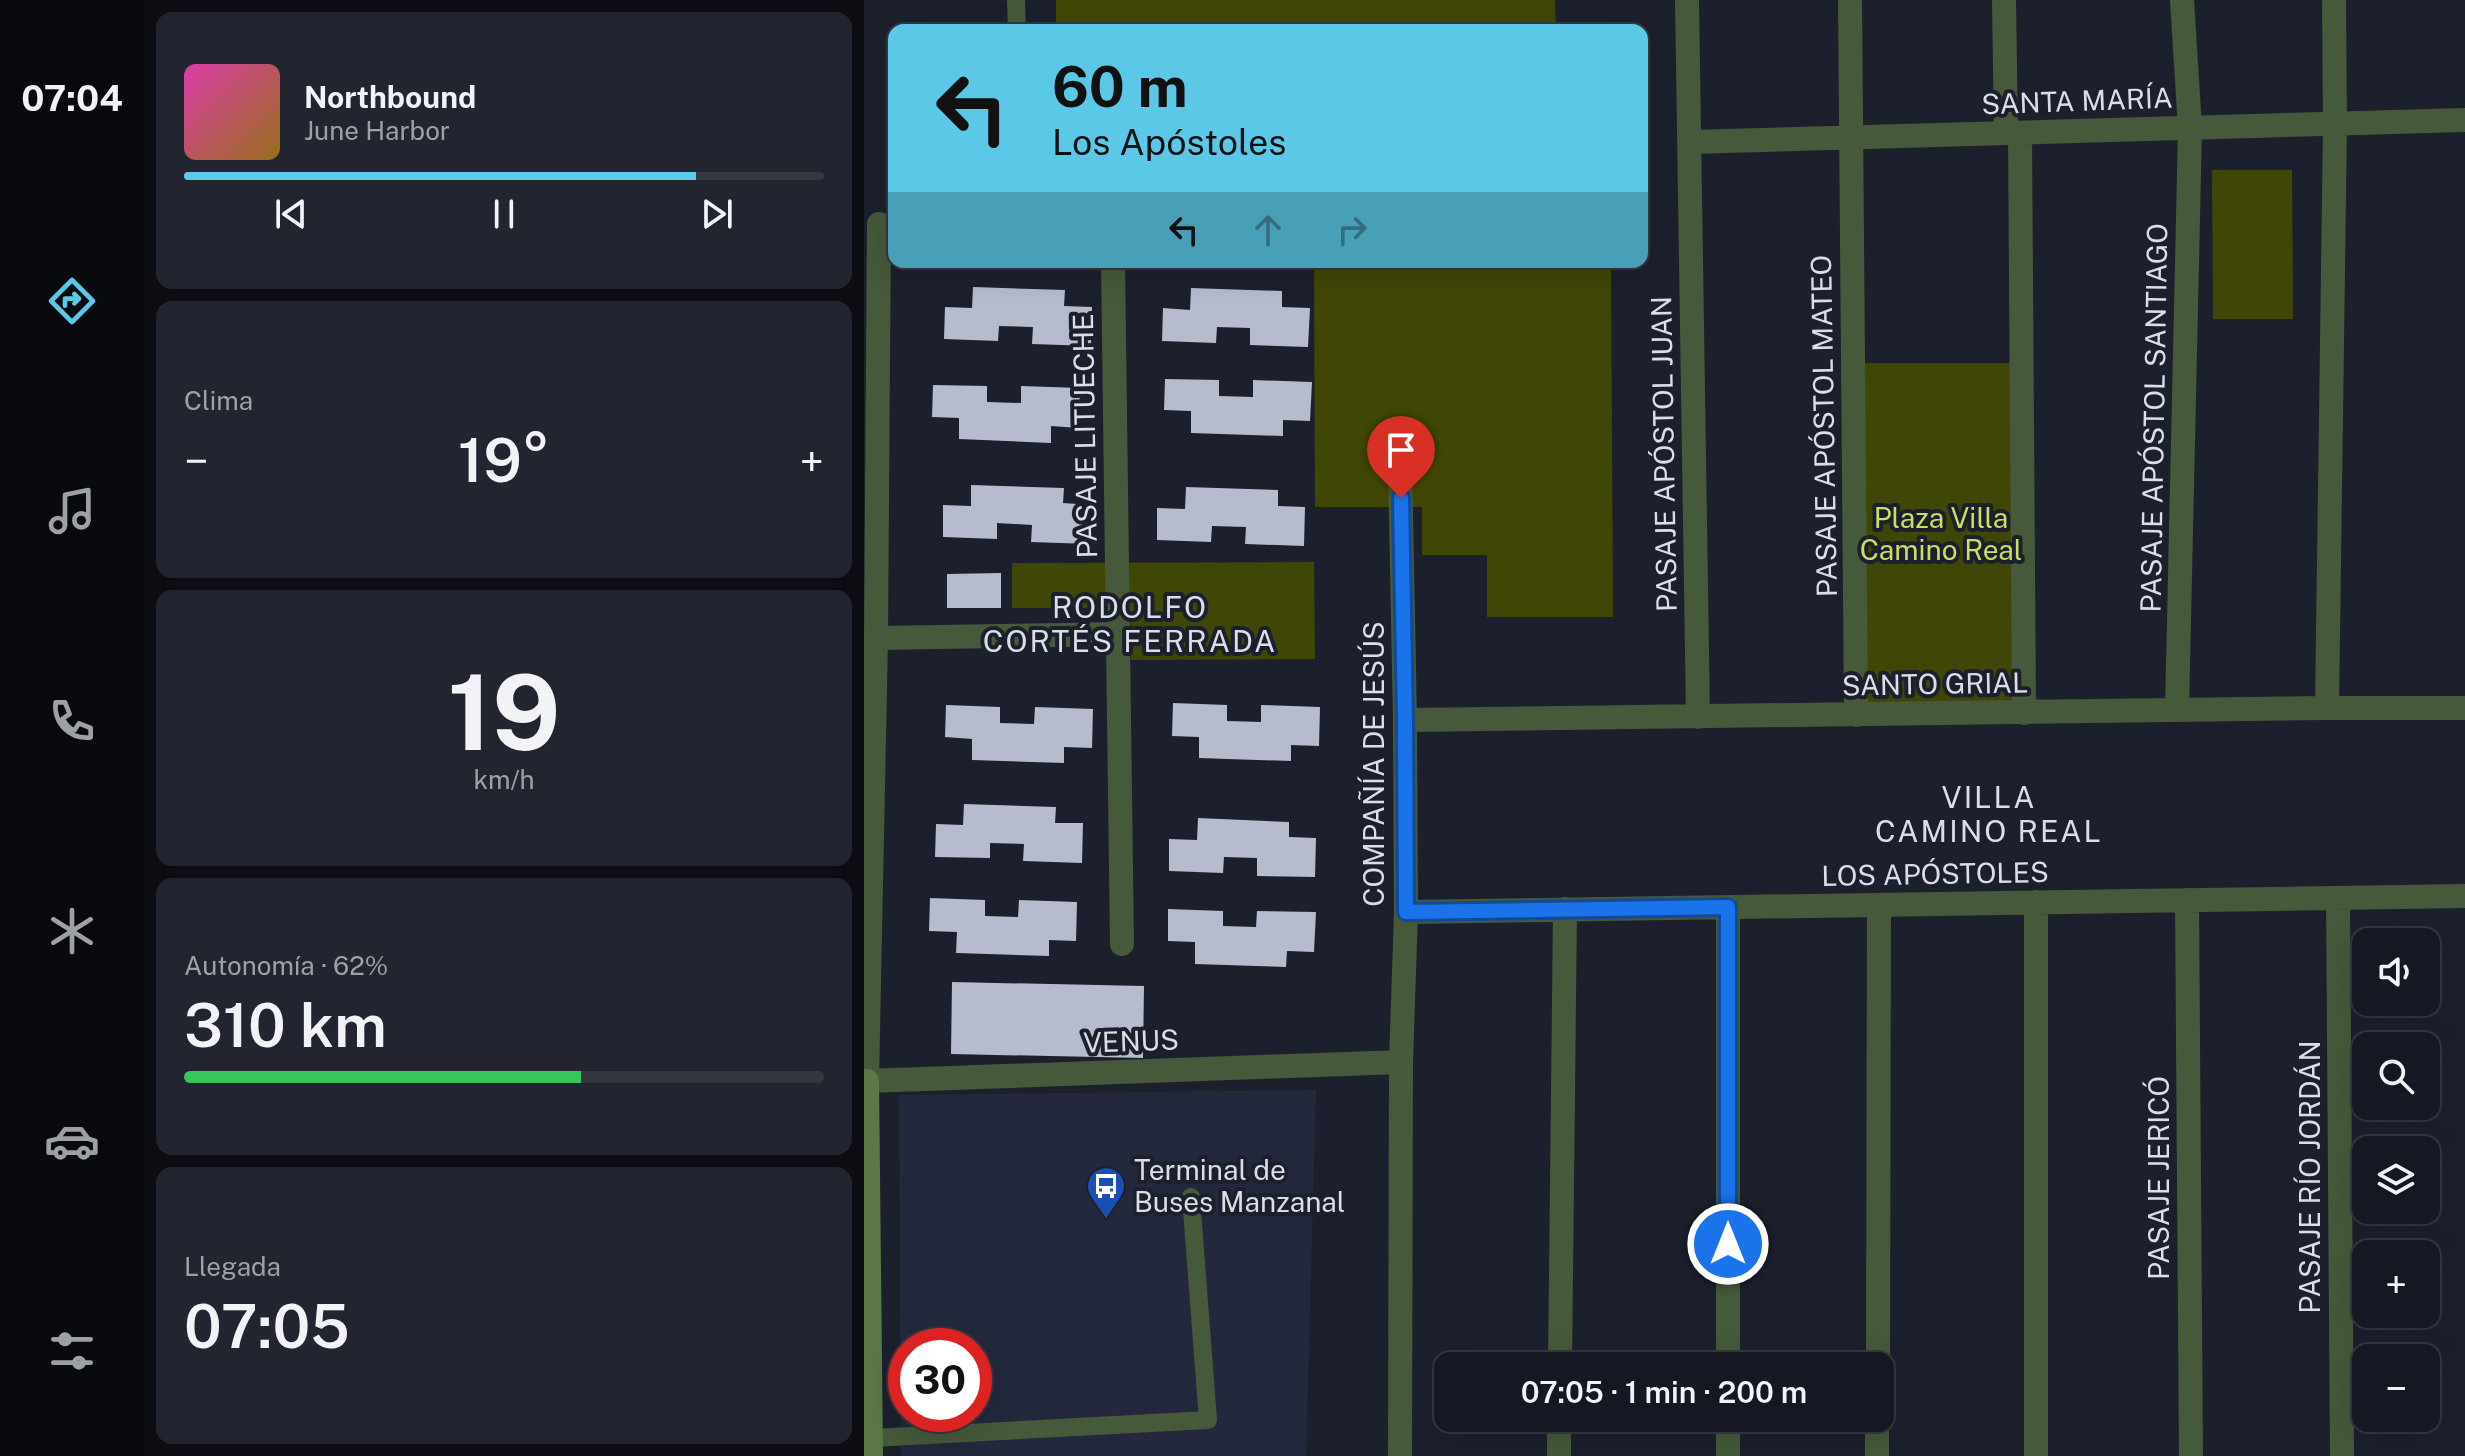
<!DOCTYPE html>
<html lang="es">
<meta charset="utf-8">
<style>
:root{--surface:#151822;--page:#22252f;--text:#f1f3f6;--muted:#9da0a5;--line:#343740;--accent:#5bc8e7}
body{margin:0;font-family:"Public Sans",sans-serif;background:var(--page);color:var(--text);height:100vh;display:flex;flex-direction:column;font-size:30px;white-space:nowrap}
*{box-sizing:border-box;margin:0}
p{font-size:26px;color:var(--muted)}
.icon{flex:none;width:44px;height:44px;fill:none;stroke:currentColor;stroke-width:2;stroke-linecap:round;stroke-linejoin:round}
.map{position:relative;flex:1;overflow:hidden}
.side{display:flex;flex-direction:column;gap:12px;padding:12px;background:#0c0d13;width:720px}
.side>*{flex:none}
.guide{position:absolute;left:24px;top:24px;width:760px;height:244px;border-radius:16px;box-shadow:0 8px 32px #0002,0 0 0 2px var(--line);background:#5bc8e7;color:#111;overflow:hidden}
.tools{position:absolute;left:1488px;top:928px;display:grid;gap:16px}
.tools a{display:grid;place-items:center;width:88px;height:88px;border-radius:16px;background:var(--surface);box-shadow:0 8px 32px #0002,0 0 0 2px var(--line);font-size:40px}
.speed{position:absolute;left:24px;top:1328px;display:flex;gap:16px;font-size:40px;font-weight:700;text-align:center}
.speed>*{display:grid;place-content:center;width:104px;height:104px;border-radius:50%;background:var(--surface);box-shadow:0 8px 32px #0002,0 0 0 2px var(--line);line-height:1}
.speed .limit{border:12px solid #d22;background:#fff;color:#111}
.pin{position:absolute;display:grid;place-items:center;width:68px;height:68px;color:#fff;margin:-82px -34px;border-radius:50% 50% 50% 0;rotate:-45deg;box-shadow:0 0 8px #0007}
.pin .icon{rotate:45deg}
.me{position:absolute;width:88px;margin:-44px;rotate:0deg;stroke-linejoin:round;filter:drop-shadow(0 0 6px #0008)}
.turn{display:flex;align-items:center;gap:28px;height:168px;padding:0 32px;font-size:36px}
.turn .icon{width:104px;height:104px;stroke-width:2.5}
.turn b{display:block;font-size:56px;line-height:68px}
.lanes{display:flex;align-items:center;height:76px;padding:0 32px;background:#0003;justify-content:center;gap:40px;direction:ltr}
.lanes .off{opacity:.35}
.big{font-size:60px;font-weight:600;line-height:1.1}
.side .card{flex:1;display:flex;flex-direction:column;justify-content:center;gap:12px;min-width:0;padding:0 28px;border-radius:16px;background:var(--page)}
.side .dial{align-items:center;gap:0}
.dial b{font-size:104px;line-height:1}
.song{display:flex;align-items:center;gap:24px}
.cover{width:96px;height:96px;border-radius:12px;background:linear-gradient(135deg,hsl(320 70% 55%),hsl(40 70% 35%))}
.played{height:8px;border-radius:4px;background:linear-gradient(90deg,var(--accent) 80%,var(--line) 80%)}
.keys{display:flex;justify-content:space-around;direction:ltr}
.heat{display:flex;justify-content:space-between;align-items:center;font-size:44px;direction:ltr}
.charge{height:12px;border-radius:6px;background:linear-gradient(90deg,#34c759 62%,var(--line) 0)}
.trip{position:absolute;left:570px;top:1352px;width:460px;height:80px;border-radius:16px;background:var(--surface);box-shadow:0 8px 32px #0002,0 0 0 2px var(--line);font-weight:600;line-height:80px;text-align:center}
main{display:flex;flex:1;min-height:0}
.dock{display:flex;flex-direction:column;width:144px;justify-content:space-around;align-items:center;background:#080a0e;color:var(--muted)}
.dock .icon{width:56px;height:56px}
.dock .current{color:var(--accent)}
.dock b{font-size:36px;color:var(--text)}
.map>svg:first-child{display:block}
.built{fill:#24283c;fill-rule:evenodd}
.green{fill:#404706}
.building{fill:#b6bbcd}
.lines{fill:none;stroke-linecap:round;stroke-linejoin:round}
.lane{stroke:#46593a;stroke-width:18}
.street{stroke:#46593a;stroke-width:24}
.secondary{stroke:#5b7847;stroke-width:24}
.route-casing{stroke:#114b97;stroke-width:20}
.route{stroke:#1a73e8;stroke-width:14}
.labels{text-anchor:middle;stroke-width:8;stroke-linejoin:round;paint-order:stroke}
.street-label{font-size:28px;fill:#dbdde7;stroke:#1c202d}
.park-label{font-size:28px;fill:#ccde62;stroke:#1c202d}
.poi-label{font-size:28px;fill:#dbdde7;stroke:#1c202d;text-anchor:start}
.neighbourhood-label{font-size:30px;letter-spacing:2px;fill:#dbdde7;stroke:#1c202d}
</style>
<main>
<nav class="dock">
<b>07:04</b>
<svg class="icon current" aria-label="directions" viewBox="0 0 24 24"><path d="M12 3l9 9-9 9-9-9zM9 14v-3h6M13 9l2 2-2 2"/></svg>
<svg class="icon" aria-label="music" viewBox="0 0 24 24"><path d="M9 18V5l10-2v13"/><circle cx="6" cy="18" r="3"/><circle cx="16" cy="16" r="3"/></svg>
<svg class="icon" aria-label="phone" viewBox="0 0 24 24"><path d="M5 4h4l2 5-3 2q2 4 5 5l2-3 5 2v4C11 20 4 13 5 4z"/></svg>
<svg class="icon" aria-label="climate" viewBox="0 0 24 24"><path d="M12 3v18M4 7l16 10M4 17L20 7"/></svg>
<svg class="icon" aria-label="car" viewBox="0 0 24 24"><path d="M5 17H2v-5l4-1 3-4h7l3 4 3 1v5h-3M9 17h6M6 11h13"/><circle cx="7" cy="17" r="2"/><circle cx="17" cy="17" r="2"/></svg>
<svg class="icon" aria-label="filters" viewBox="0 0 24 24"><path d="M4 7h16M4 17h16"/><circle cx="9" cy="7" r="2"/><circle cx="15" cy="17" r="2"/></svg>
</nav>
<section class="side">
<div class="card">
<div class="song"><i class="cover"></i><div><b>Northbound</b><p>June Harbor</p></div></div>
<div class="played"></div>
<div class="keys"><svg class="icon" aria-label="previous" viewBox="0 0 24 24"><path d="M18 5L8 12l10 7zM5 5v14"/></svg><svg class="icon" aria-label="pause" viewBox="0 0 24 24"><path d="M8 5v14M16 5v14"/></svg><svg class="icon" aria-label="next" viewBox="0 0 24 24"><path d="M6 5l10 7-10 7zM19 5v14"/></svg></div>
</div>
<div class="card"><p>Clima</p>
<div class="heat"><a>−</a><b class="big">19°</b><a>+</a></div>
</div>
<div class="card dial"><b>19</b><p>km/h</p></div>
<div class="card"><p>Autonomía · 62%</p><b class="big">310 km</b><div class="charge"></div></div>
<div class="card"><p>Llegada</p><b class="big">07:05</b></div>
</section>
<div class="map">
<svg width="1601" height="1456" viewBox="0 0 1601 1456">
<rect width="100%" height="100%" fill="#1c202d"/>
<path class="built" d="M452,1090L442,1456H37L35,1095ZM42,1346H110V1414H42Z"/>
<path class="green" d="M192,0H691L692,30H192Z
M1348,170H1428L1429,319H1349Z
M450,262H747L749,617H623V555H558V507H451Z
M999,363H1153L1155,705H1002Z
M450,562L451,659L267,660L266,608H148V563Z"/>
<path class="building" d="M109,287L201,290L200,306L228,307L227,346L168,344L169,327L135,326L134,341L80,339L81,307L108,308Z
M327,288L418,291V307L446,308L444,347L386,345V328L353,327L352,343L298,341L299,308L326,310Z
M301,379L355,380V396L389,397V380L448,382L446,421L419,420V436L327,433V411L300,410Z
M69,385L123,386V402L157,403V386L216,388L215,428L187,426V443L95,439V418L68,417Z
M107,485L200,488L199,503L227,505L226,544L167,542L168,525L133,523V539L79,537V505L107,506Z
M322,487L414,490V506L441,507L440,546L381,544L382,527L348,526L347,542L293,540V508L321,509Z
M137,573V608H83V574Z
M309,703L363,705V721L397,722V705L456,707L455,746L427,745V761L335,758V737L308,736Z
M82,705L136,707V723L170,724L171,707L229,709L228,748L200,747V763L108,760V739L81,737Z
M100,804L192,807L191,823H219L218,863L159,861L160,844L126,843V858L71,857L72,824L99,825Z
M334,818L425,822V837L452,838L451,877L393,876V858L360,857L359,873L305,871V839L333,840Z
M66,898L121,900V916L154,917L155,900L213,902L212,941L185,940V956L92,953L93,932L65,931Z
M304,909L359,911V926L392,927L393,911L452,912L450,952L423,951L422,967L331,964V942L304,941Z
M88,982L280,986L279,1058L87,1054Z"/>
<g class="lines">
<path class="lane" d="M152,0L153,30
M8,1438L344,1420L327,1197"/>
<path class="street" d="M823,0L834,717
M986,0L992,715
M1140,0L1142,133
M1156,133L1160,713
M826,142L1601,120
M15,224L12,638L3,1081L537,1062
M249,263L258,944
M536,466L541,720L542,912L537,1062L536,1456
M12,638L254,634
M1463,708L1471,124L1470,0
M1313,710L1326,128L1318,0
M541,720L1463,708H1601
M1474,898L1478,1456
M1323,900L1327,1456
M1172,902V1456
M542,912L1601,896
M696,1366L701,909
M864,1366V907
M1014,1366L1015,905
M695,1456V1418
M864,1456V1418
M1013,1456V1418"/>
<path class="secondary" d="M0,1081H3L7,1456"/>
</g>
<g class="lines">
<g class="route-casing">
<path id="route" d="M537,498L541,720L542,912L864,907V1244"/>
</g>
<use href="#route" class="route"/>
</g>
<defs>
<g id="bus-pin" transform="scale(2)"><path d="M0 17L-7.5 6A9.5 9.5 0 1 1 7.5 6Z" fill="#1a4fb4" stroke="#1c202d"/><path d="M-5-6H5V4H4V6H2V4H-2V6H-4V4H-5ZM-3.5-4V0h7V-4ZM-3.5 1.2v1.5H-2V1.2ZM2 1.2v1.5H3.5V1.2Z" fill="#fff"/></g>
</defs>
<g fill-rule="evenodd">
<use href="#bus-pin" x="242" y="1186"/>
</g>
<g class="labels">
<g class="street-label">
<text transform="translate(1213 101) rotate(-2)" y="10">SANTA MARÍA</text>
<text transform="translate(1290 418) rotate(-89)" y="10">PASAJE APÓSTOL SANTIAGO</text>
<text transform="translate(960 426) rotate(-91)" y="10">PASAJE APÓSTOL MATEO</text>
<text transform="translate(221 436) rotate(-91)" y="10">PASAJE LITUECHE</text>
<text transform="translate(800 454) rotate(-91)" y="10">PASAJE APÓSTOL JUAN</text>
<text transform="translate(1071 684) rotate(-1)" y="10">SANTO GRIAL</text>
<text transform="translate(510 764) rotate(-90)" y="10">COMPAÑÍA DE JESÚS</text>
<text transform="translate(1071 874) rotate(-1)" y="10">LOS APÓSTOLES</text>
<text transform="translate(267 1041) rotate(-2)" y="10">VENUS</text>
<text transform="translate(1446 1177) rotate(-90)" y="10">PASAJE RÍO JORDÁN</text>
<text transform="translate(1295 1178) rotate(-90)" y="10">PASAJE JERICÓ</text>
</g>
<g class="park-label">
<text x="1077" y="528">Plaza Villa<tspan x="1077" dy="32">Camino Real</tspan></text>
</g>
<g class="poi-label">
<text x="270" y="1180">Terminal de<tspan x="270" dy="32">Buses Manzanal</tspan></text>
</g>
<g class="neighbourhood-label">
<text x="266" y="618">RODOLFO<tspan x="266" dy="34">CORTÉS FERRADA</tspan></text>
<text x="1125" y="808">VILLA<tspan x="1125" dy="34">CAMINO REAL</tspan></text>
</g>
</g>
</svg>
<div class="tools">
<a><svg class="icon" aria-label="sound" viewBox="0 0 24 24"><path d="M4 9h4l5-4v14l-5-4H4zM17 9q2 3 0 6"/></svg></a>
<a><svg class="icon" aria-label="search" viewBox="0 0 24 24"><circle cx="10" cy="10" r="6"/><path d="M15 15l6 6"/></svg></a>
<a><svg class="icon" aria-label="layers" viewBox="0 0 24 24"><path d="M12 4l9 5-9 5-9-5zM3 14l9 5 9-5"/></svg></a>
<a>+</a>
<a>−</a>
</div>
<div class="speed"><div class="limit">30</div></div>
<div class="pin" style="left:537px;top:498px;background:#d93025"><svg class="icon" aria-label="arrive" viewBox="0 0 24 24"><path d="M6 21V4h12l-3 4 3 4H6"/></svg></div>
<svg class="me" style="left:864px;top:1244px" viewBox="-20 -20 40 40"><circle r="17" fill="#1a73e8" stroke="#fff" stroke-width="3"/><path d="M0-11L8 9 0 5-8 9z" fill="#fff"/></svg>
<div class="trip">07:05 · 1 min · 200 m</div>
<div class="guide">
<div class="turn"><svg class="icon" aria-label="left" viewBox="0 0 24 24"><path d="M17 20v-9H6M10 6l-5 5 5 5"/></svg><div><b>60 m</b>Los Apóstoles</div></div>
<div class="lanes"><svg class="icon" aria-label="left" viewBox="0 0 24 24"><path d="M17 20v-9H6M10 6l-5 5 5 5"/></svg><svg class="icon off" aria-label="ahead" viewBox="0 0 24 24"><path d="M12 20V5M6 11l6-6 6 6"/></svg><svg class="icon off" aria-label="right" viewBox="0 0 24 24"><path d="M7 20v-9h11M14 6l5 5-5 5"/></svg></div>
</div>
</div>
</main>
